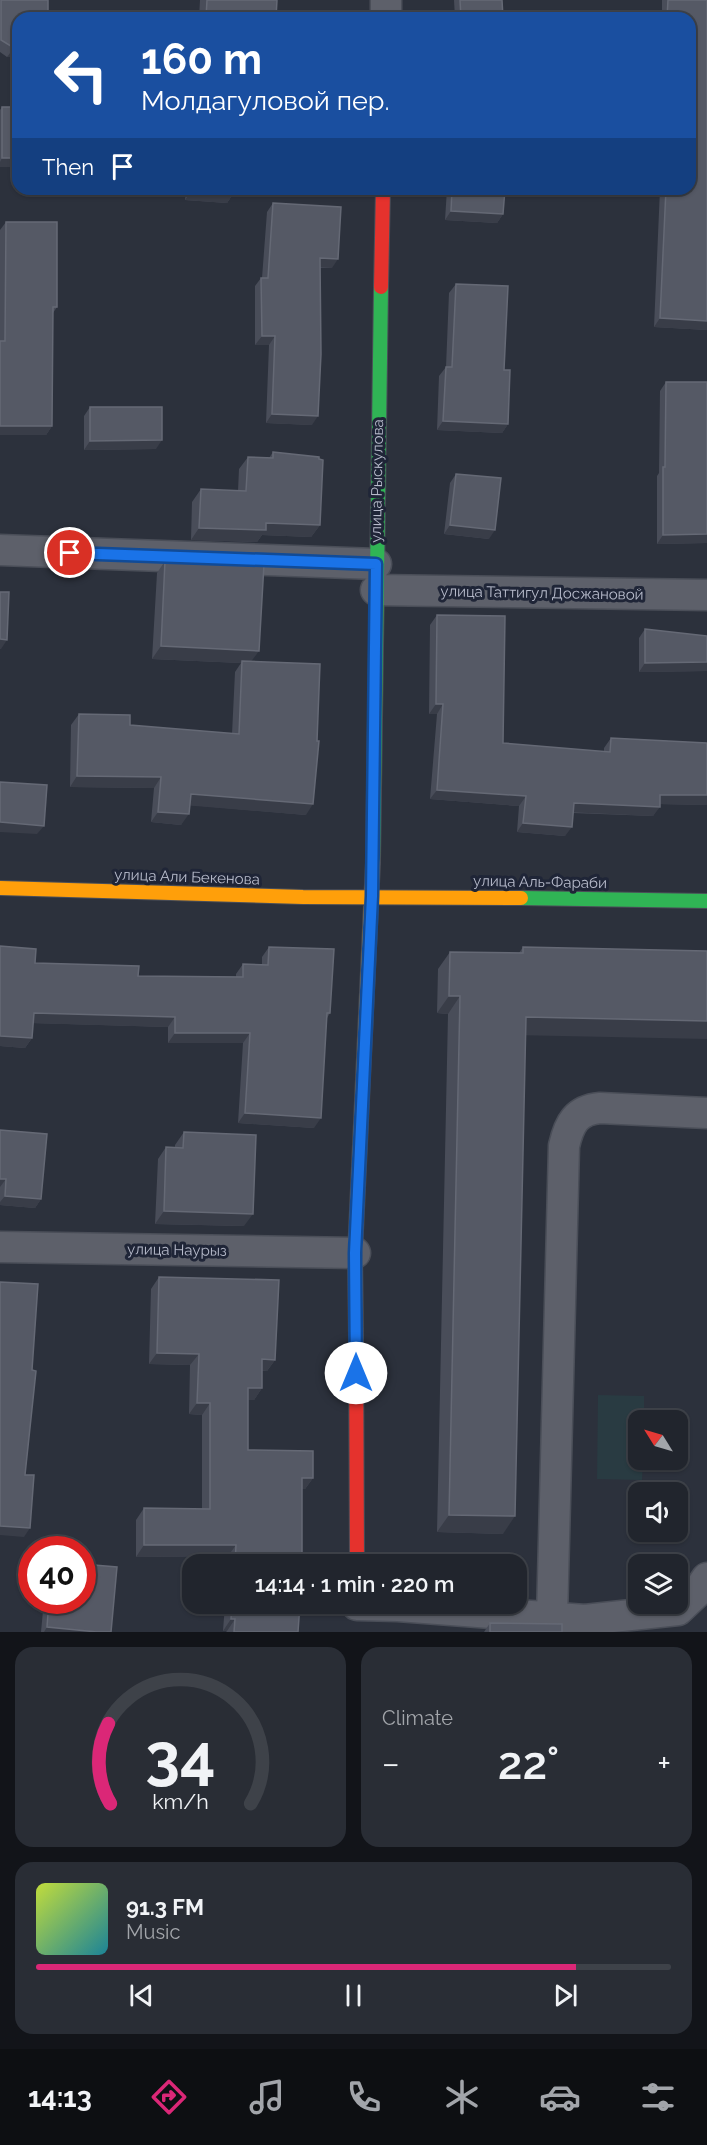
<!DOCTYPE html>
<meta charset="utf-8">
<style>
:root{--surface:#21252d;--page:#292d35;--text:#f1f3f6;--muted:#a2a5aa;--line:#3e4249;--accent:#db2777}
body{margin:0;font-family:Raleway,sans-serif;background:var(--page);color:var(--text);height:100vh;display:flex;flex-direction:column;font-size:22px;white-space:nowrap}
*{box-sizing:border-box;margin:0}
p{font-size:20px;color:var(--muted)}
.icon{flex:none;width:33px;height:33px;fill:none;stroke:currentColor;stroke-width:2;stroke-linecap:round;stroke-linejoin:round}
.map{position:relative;height:1632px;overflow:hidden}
.sheet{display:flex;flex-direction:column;gap:15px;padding:15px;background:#121419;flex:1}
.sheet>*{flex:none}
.hud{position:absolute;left:12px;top:12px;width:684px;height:183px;border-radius:18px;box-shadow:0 2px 4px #0004,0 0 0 2px var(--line);background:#1a4fa0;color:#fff;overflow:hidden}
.needle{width:39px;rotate:307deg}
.fabs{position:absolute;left:628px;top:1410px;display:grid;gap:12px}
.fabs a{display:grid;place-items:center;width:60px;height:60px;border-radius:12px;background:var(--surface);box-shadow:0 2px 4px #0004,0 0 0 2px var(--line);font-size:30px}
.speed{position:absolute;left:18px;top:1536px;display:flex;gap:12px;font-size:30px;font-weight:700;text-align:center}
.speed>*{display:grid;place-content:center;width:78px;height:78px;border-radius:50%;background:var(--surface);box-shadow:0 2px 4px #0004,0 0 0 2px var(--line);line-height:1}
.speed .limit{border:9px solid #d22;background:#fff;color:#111}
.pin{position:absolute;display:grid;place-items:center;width:51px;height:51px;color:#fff;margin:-26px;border:3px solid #fff;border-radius:50%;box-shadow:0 2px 6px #0007}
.me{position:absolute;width:66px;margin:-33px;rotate:0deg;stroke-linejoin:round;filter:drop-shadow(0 0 4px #0008)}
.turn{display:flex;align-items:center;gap:21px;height:126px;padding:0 30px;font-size:27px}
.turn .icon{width:78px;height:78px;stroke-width:2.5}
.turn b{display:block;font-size:42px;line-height:51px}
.then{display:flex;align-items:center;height:57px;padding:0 30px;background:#0003;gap:12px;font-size:22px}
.big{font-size:45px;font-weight:600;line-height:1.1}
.sheet .tile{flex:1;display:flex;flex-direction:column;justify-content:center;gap:9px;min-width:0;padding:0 21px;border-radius:18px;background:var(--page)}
.sheet .dial{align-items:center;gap:0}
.dial svg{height:156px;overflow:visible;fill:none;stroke:var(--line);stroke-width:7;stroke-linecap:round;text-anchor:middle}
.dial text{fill:var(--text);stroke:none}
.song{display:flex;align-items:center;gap:18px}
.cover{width:72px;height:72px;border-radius:9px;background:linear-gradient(135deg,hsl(70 70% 55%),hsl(190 70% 35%))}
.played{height:6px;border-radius:3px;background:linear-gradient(90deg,var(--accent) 85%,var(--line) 85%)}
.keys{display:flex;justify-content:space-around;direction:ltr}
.heat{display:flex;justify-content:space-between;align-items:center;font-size:33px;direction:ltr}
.sheet .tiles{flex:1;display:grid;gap:15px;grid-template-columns:1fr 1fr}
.tile:last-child{grid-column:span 2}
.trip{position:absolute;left:182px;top:1554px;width:345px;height:60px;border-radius:18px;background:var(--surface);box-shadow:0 2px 4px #0004,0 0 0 2px var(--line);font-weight:600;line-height:60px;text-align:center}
.tab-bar{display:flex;height:96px;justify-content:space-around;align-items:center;background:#0d0f12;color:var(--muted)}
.tab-bar .icon{width:42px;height:42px}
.tab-bar .on{color:var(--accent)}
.tab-bar b{font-size:27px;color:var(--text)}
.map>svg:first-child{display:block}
.green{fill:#293b42}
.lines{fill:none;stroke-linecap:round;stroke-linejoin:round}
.street-casing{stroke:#4a4e58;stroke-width:33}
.fast-casing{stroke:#4a4e58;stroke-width:16}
.slow-casing{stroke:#4a4e58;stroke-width:16}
.jam-casing{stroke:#4a4e58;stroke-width:16}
.street{stroke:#5d606a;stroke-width:30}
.fast{stroke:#30b455;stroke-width:14}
.slow{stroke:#ff9f0a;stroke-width:14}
.jam{stroke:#e5322d;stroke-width:14}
.wall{fill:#494d59}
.shaded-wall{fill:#393d48}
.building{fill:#555965;stroke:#656975;stroke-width:1.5}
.route-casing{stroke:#114b97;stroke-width:15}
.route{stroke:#1a73e8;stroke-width:10}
.labels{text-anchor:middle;stroke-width:6;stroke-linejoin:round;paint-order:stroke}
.street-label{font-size:15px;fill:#b8bccc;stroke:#1f2537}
</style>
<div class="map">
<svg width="707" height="1632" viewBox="0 0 707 1632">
<rect width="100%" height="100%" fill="#2c313c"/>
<path class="green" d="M598,1395L644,1396V1420H639V1460H643L642,1480L597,1479Z"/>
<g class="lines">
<g class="street-casing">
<path id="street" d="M386,18V0
M0,550L376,564
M376,590L707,595
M0,1247L355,1253
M357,1605L398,1606L585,1620L678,1610L698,1591L707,1578
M552,1618L564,1146C569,1124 576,1110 600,1108L707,1113"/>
</g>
<g class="fast-casing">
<path id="fast" d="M373,862L381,287
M521,898L707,901"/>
</g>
<g class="slow-casing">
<path id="slow" d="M0,888L303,897L521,898
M356,1337L355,1253L373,862"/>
</g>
<g class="jam-casing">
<path id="jam" d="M381,287L383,189
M356,1337L357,1564"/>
</g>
<use href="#street" class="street"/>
<use href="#fast" class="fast"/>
<use href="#slow" class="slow"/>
<use href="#jam" class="jam"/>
</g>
<path class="wall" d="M0,0H48L18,18V57H7L0,52Z
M200,0H277L276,18H199Z
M454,0H502L503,18H455Z
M662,0H707V330L654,327L660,189H690V18H662Z
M2,107H18L0,167V110Z
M186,189H233V194L227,203L185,200Z
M447,189H505L503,214L497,223L445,220Z
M273,203L332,268H320L312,425L266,423L269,345H255V286L261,278H262L267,212Z
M6,222L57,307L53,313L52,426L46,435H0V230Z
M456,284L504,370L508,424L502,433L437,430L439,376L446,367L449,293Z
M666,382L707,543L657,544V476L659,473L660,391Z
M90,407L156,449L84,450V416Z
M273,452L320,525L311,537L262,535L257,542L191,540L192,502L201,489L238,491L239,469L248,457L269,458Z
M456,474L489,539L444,534L450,483Z
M165,561L251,661L306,815L190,805L181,825L151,822L154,788L70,787L71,725L79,714L130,725L232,734L235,672L241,663L152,659L157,573Z
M437,615L503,743L604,752V748L611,738L707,743V731V805L660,804L653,816L573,813L565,836L517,832L519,806L430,799L437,714H429L430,625Z
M645,629L707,636V671L639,672V638Z
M0,946L35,963L138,976L236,977V974L243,964H262V957L269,947L330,1013L327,1018L314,1128L238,1123L243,1043H168V1027L33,1023L32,1038L25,1048L0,1046Z
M523,947L525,1035L503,1534L437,1532L448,1014L437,1013L438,969L450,952L519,953Z
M0,1130L41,1199L35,1208L0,1205Z
M184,1132L244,1226L155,1224L158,1159L166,1147H175V1145Z
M159,1277L275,1360L267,1371H262V1388L254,1400H248V1450L313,1478L305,1489H302V1564H227L228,1556L136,1557V1520L144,1508L202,1509V1415L189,1414L190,1365L149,1364L151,1289Z
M44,1600H82L111,1632H41Z
M225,1604H300L298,1632H226L227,1631H223Z
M490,1623L562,1632H484Z"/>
<path class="shaded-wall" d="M14,48H18V57H7Z
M2,158H18V167H0V162Z
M191,192L233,194L227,203L185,200Z
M451,211L503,214L497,223L445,220Z
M320,258L338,259L332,268L314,267Z
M660,318L707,321V330L654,327Z
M262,336H275L269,345H255Z
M272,414L318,416L312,425L266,423Z
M443,421L508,424L502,433L437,430Z
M0,426H52L46,435H0Z
M162,440L156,449L84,450L90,441Z
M266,523L320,525L311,537L262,535L257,542L191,540L199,528Z
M450,525L495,530L489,539L444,534Z
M707,534V543L657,544L663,535Z
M0,639L7,640L1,649H0Z
M161,646L259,651L250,663L242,661L241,663L152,659Z
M707,662V671L639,672L645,663Z
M436,704H443L437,714H429Z
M77,776L161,777L154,788L70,787Z
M437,790L526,796L519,806L430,799Z
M191,794L313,804L306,815L183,805Z
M660,795H707V805L654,804Z
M574,803L660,807L653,816L567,812Z
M158,812L189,814L181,825L151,822Z
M0,822L44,826L37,834L0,832Z
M523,823L572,827L565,836L517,832Z
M449,996H460L448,1014L437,1013Z
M34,1013L175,1017L168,1027L27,1023Z
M526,1017L707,1021V1039L513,1035Z
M175,1033H250L243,1043H168Z
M0,1036L32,1038L25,1048L0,1046Z
M245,1113L321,1118L314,1128L238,1123Z
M0,1179H6L0,1187Z
M5,1196L41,1199L35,1208L0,1205V1202Z
M164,1211L253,1214L244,1226L155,1224Z
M157,1353L199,1354L190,1365L149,1364Z
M262,1359L275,1360L267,1371L254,1370Z
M248,1388H262L254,1400H240Z
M197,1403H210L202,1415L189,1414Z
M302,1478H313L305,1489H294Z
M449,1515L515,1516L503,1534L437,1532Z
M0,1526L30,1528L24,1537L0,1535Z
M144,1545H236L228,1556L136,1557Z
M231,1619H235L227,1631H223Z
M47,1627L97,1632H44Z"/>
<path class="building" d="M1,0H48V18H18V48H14L1,40Z
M207,0H277L276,18H206Z
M460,0H502L503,18H461Z
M668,0H707V321L660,318L666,189H690V18H667Z
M2,107H18V158H2Z
M191,189H233V194L191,192Z
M452,189H505L503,214L451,211Z
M273,203L341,207L338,259L320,258L321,354L318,416L272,414L275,336H262L261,278H268Z
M6,222H57V307H53L52,426H0V341H5Z
M456,284L508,286L504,370H510L508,424L443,421L446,367H452Z
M666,382H707V534L663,535V467H665Z
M90,407H162V440L90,441Z
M273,452L319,457V459L323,460L320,525L266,523V530L199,528L201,489L246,491L248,457L273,458Z
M456,474L501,478L495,530L450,525Z
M165,561L264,564L259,651L161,646Z
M0,592H9L7,640L0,639Z
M437,615L505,616L503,743L610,752L611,738L707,743V795H660V807L574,803L572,827L523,823L526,796L437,790L443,704H436Z
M645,629L707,636V662L645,663Z
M242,661L320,664L317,741H319L313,804L191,794L189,814L158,812L161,777L77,776L79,714L130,715V725L239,734Z
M0,782L47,785L44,826L0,822Z
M0,946L36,949L35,963L139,966L138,976L243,977V964L268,965L269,947L334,949L330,1013H327L321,1118L245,1113L250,1033H175V1017L34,1013L32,1038L0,1036Z
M523,947L707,951V1021L526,1017L515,1516L449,1515L460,996H449L450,952L523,953Z
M0,1130L47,1134L41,1199L5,1196L6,1179H0Z
M184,1132L256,1135L253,1214L164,1211L166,1147L183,1148Z
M159,1277L279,1280L275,1360L262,1359V1388H248V1450L313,1451V1478H302V1564H235L236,1545H144V1508L210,1509V1403H197L199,1354L157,1353Z
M0,1282L38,1284L32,1370L36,1371L25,1475H34L30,1528L0,1526Z
M82,1564L117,1567L111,1632H97L47,1627L49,1600H82Z
M232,1604H300L298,1632H234L235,1619H231Z
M490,1623L562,1624V1632H490Z"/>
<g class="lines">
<g class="route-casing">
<path id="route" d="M70,553L376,564L372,896L355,1253L356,1373"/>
</g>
<use href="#route" class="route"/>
</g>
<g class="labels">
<g class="street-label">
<text transform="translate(377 481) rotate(-89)" y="5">улица Рыскулова</text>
<text transform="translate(542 593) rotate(1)" y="5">улица Таттигул Досжановой</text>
<text transform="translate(187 877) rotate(2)" y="5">улица Али Бекенова</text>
<text transform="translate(540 882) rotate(1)" y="5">улица Аль-Фараби</text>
<text transform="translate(177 1250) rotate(1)" y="5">улица Наурыз</text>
</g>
</g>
</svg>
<div class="fabs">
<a><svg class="needle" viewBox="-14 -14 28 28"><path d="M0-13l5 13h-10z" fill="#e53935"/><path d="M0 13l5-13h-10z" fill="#a2a5aa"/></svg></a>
<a><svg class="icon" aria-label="sound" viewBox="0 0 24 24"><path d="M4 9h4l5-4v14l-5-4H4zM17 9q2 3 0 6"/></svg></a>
<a><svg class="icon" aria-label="layers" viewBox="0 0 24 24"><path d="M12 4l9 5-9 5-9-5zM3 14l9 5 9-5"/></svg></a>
</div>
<div class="speed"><div class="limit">40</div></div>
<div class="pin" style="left:70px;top:553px;background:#d93025"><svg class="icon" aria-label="arrive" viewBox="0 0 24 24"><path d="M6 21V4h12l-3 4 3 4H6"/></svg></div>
<svg class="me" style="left:356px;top:1373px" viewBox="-20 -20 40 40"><circle r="19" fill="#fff"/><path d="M0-13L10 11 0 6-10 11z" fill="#1a73e8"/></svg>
<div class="trip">14:14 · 1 min · 220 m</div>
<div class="hud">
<div class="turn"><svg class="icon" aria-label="left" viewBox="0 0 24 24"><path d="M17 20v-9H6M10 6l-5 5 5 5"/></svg><div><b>160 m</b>Молдагуловой пер.</div></div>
<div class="then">Then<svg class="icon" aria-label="arrive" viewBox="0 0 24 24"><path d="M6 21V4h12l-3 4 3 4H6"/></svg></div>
</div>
</div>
<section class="sheet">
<div class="tiles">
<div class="tile dial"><svg viewBox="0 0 100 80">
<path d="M14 69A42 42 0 1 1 86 69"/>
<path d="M14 69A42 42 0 0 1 13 28" stroke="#db2777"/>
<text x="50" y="56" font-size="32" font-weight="700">34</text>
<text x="50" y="72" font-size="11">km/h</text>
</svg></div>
<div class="tile"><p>Climate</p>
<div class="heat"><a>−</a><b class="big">22°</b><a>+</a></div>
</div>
<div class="tile">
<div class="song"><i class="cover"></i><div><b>91.3 FM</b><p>Music</p></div></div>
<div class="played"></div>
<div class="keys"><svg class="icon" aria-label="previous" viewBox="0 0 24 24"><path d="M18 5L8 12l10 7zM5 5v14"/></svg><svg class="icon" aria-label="pause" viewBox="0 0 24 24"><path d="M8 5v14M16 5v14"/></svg><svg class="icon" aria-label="next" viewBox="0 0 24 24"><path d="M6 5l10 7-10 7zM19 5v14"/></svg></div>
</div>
</div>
</section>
<nav class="tab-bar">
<b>14:13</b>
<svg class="icon on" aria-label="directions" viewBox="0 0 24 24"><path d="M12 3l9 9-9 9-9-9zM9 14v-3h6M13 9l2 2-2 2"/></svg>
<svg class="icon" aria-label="music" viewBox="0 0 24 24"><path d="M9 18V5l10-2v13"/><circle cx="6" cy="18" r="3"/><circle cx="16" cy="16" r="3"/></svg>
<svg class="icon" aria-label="phone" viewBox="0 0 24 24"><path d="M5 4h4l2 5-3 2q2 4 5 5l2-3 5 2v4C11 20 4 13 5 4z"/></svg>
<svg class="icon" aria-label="climate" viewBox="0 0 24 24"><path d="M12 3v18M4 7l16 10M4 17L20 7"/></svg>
<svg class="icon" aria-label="car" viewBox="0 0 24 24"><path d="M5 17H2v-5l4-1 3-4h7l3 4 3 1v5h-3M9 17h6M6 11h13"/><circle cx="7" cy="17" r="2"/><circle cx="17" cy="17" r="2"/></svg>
<svg class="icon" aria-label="filters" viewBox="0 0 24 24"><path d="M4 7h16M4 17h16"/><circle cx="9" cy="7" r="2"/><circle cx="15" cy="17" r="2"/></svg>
</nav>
